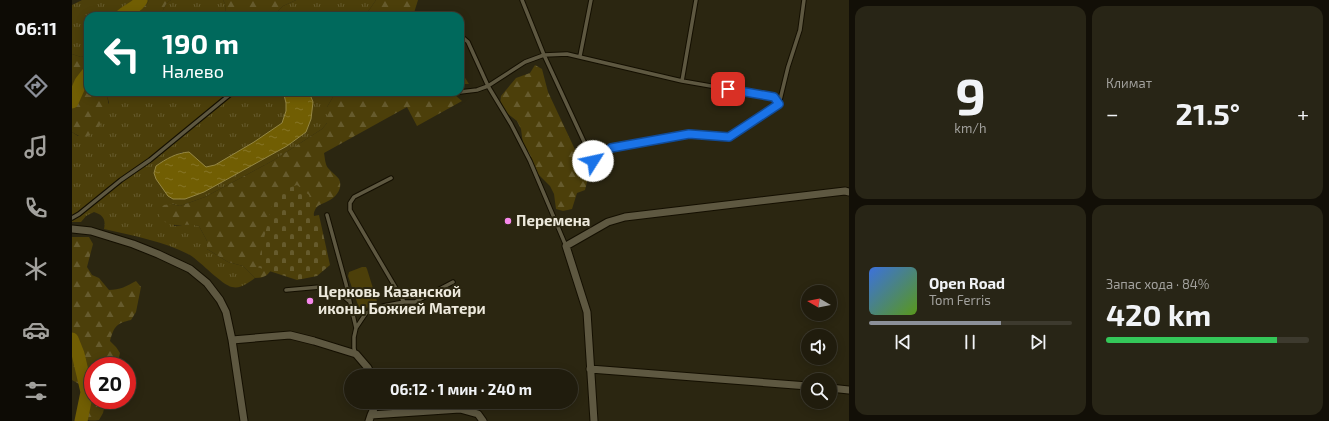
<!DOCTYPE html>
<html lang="ru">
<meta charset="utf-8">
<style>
:root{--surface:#201c0d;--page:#282516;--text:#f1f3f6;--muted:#a2a19d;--line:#3d3a2e;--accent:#8c9099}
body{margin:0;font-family:"Exo 2",sans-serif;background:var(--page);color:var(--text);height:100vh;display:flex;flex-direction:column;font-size:15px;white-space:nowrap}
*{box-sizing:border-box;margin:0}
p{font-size:13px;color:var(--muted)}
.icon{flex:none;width:22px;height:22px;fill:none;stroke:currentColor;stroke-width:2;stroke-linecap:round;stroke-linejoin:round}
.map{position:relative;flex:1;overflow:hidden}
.side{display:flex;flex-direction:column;gap:6px;padding:6px;background:#120f07;width:480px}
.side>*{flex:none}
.hud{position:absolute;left:12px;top:12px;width:380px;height:84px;border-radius:12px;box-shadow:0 2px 10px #0003,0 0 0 1px var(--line);background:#00695c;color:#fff;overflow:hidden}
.needle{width:26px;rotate:279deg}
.buttons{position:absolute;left:729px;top:285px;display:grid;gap:8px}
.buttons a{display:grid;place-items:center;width:36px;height:36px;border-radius:50%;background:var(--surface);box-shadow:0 2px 10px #0003,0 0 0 1px var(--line);font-size:20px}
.speed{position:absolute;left:12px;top:357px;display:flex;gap:8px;font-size:20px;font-weight:700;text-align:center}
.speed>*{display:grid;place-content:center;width:52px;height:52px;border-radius:50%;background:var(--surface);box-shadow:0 2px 10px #0003,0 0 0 1px var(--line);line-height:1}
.speed .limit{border:6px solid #d22;background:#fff;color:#111}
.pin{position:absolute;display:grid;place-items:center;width:34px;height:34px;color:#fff;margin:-17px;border-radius:8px;box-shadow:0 2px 6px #0006}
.me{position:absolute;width:44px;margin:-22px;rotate:55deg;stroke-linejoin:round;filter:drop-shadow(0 0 3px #0008)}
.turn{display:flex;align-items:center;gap:14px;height:84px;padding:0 12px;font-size:18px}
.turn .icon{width:52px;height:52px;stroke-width:2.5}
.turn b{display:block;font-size:28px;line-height:34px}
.big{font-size:30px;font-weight:700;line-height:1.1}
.side .card{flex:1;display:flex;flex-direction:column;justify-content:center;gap:6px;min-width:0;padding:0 14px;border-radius:12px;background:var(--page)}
.side .dial{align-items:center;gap:0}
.dial b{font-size:52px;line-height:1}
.song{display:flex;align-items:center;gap:12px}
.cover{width:48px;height:48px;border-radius:6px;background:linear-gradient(135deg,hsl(220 70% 55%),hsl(90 70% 35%))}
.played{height:4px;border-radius:2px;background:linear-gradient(90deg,var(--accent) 65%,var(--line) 65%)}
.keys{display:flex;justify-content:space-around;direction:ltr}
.heat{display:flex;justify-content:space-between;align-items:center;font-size:22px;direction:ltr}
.charge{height:6px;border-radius:3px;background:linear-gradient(90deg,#34c759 84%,var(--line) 0)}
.side .tiles{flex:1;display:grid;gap:6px;grid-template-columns:repeat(2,1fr)}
.trip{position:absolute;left:272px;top:369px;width:234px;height:40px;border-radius:20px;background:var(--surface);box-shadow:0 2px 10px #0003,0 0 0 1px var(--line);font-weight:700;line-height:40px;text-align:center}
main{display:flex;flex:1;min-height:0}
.tabs{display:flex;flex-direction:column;width:72px;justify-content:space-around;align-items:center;background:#0d0b05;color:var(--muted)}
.tabs .icon{width:28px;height:28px}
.tabs .selected{color:var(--accent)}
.tabs b{font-size:18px;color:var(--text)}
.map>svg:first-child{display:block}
.grass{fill:url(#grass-tufts)}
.forest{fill:url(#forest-firs)}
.cemetery{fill:url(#cemetery-stones)}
.pitch{fill:#4c3f0a}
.water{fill:url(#water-ripples);stroke:#968844}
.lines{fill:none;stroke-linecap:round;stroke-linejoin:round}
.river{stroke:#715e03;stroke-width:13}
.service-casing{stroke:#140f00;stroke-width:5.5}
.minor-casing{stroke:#140f00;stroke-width:9}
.service{stroke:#5e5841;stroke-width:3.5}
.minor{stroke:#5e5841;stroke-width:7}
.route-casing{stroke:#114b97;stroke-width:10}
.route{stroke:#1a73e8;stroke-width:7}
.poi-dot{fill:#f788eb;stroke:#2b2611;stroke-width:1.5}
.labels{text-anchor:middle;stroke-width:4;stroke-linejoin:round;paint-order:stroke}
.poi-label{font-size:15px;font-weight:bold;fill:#ede9dc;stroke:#2b2611;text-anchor:start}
</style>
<main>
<nav class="tabs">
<b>06:11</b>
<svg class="icon selected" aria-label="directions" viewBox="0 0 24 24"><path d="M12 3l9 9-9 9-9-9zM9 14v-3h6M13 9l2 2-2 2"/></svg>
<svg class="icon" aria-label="music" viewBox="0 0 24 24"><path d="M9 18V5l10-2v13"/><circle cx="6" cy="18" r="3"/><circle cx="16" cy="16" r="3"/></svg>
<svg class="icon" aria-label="phone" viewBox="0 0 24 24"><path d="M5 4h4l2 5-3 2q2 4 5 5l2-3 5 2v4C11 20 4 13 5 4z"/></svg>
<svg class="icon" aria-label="climate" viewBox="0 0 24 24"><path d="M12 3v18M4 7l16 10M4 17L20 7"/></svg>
<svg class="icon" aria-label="car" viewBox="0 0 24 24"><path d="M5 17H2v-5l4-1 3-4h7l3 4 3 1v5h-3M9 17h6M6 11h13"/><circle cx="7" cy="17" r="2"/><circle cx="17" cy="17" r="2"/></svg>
<svg class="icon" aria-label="filters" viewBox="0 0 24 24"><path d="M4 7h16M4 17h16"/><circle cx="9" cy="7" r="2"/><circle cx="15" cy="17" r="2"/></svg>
</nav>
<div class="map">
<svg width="777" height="421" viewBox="0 0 777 421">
<defs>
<pattern id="grass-tufts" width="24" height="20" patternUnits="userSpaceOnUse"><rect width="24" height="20" fill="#4c3f0a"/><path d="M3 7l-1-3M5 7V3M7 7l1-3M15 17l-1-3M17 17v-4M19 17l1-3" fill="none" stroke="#665b2d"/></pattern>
<pattern id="forest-firs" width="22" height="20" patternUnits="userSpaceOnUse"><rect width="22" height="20" fill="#4c3f0a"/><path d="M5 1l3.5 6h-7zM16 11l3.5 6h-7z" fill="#665b2d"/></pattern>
<pattern id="cemetery-stones" width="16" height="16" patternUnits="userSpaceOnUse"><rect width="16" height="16" fill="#4c3f0a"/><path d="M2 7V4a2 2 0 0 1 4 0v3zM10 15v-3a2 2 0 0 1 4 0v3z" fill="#665b2d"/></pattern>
<pattern id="water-ripples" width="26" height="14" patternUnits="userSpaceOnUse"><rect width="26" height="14" fill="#715e03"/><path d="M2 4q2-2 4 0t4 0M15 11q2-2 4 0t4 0" fill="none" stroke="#867527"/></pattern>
</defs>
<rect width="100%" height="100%" fill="#2b2611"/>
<path class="grass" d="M10,0H77L75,4L69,9L65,16H16V55L9,57L0,54V5Z
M99,0H151L153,4L154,16H89C91,10 93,3 99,0Z
M224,0H304L293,16H201L211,6Z
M36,92H214L212,95L214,103V111L210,123L182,142L143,165L134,167L110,152L95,159L84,166L113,199L132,192L215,146L234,132L239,119L241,102L237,92H264L255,107V123L250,129L202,160L133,197L108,206L100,204L102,226L119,224L127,226L135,241V249L156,262L171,266L183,278C176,283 169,289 160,287C150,285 129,262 118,255C92,241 61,236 32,229C34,219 31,215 22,212L14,216L9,222H0V132L6,136L37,103L35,95Z"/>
<path class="forest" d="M77,0H99C93,3 91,10 89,16H65L69,9L75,4Z
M151,0H224L211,6L201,16H154L153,4Z
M304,0H346L341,16H293Z
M0,54L9,57L16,55V92H36C34,98 38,104 36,110C35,116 32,120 29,124C20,136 13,141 0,132Z
M463,65L470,69L476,92L514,173L515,182L513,190L505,193L500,209L491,211L484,209L482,194L478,186L466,174L461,167L451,144L449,129L445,121L432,111L428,104L429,96L444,78L458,73Z
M388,70L397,84H388Z
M264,92H368L383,95L390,101L345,126L335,107L252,153C253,158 253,164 256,168C259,172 264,175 267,179C271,187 265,196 258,200C247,206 243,204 241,218L201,266C197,275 193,278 183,278L171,266L156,262L135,249V241L127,226C111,222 100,230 88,218L87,210L92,205L100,204L108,206L133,197L202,160L250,129L255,123V107Z
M0,237H17L21,244L15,267L20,275L27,278L37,290C48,290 55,286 64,281L69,287L64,312L59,320C45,323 42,326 38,341L44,347L48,353L45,366H21V400H34L31,413L27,420C20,421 17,421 11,418C8,407 11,396 7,384L0,380Z"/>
<path class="cemetery" d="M225,185L237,195L242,216L247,215L258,265L245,276L225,280L185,267L203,193Z"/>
<path class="pitch" d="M290,267H294L295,269L305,301L303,304L292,309L287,308L286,305L276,276L277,272Z"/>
<path class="water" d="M214,92H237L241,102L239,119L234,132L215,146L132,192L113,199H101L96,196L84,179L82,173L84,166C94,159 104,153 117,152L134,167L143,165L182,142L210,123L214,111V103L212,95Z"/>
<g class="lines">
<path class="river" d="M49,16C55,10 65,8 69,0
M0,102L9,82L16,73
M0,339L6,354L15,392L9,421"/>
<g class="service-casing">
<path id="service" d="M450,0L472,55L521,161L539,148L617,134L657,137L707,104L716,67L728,30L732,0
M388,35L396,42L416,86L439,124L458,161L494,246
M508,56L519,0
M610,81L624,0
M388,92L405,90L416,86L453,62L472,55L495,54L610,81L702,97L707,104
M319,178L282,197L278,203V210L332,302
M255,215L274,284L278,302
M0,218L7,214L49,180L78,160L161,92
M214,290L248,287L272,297L278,302L284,328
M283,353L282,348V337L284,328L294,313L311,306L332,302H343L381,282
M387,402L388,409"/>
</g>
<g class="minor-casing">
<path id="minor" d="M0,229L19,231L61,244L86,254L118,269L135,283L148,300L154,312L160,340L172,421
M160,340L218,335L242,341L284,354L296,368L300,376
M518,369L736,386
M758,388L777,390
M299,415L305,402
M297,421L299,415L388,409L406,414L411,421
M522,421L515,312L494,246L536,222L553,217L773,191L777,192"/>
</g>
<use href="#service" class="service"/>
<use href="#minor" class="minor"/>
</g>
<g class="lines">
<g class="route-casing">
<path id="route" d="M521,161L539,148L617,134L657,137L707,104L702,97L656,89"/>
</g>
<use href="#route" class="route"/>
</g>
<g class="poi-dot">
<circle cx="436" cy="221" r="4"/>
<circle cx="238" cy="301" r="4"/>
</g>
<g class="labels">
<g class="poi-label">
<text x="444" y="226">Перемена</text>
<text x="246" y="297">Церковь Казанской<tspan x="246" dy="17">иконы Божией Матери</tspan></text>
</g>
</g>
</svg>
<div class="buttons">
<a><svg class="needle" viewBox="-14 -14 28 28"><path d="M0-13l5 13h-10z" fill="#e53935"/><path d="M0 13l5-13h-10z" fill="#a2a19d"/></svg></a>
<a><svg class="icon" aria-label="sound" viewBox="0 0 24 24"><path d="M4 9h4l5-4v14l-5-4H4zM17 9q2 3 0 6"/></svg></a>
<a><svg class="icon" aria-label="search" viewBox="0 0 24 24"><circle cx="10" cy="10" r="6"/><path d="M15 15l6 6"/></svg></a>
</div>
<div class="speed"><div class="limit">20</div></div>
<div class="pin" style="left:656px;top:89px;background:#d93025"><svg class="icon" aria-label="arrive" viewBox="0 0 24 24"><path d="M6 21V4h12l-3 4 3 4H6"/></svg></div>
<svg class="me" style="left:521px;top:161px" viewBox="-20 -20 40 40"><circle r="19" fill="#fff"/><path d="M0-13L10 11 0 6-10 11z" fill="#1a73e8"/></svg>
<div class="trip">06:12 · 1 мин · 240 m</div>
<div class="hud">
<div class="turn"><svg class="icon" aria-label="left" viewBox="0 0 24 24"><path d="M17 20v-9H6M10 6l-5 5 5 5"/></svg><div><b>190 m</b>Налево</div></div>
</div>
</div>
<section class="side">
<div class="tiles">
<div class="card dial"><b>9</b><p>km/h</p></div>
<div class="card"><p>Климат</p>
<div class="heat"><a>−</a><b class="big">21.5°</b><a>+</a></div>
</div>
<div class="card">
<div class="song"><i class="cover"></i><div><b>Open Road</b><p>Tom Ferris</p></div></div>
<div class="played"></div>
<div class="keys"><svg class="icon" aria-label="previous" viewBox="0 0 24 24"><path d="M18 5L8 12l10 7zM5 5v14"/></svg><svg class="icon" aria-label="pause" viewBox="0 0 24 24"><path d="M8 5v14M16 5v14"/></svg><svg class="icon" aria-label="next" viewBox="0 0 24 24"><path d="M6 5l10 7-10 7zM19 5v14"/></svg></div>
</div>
<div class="card"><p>Запас хода · 84%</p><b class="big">420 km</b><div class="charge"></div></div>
</div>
</section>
</main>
